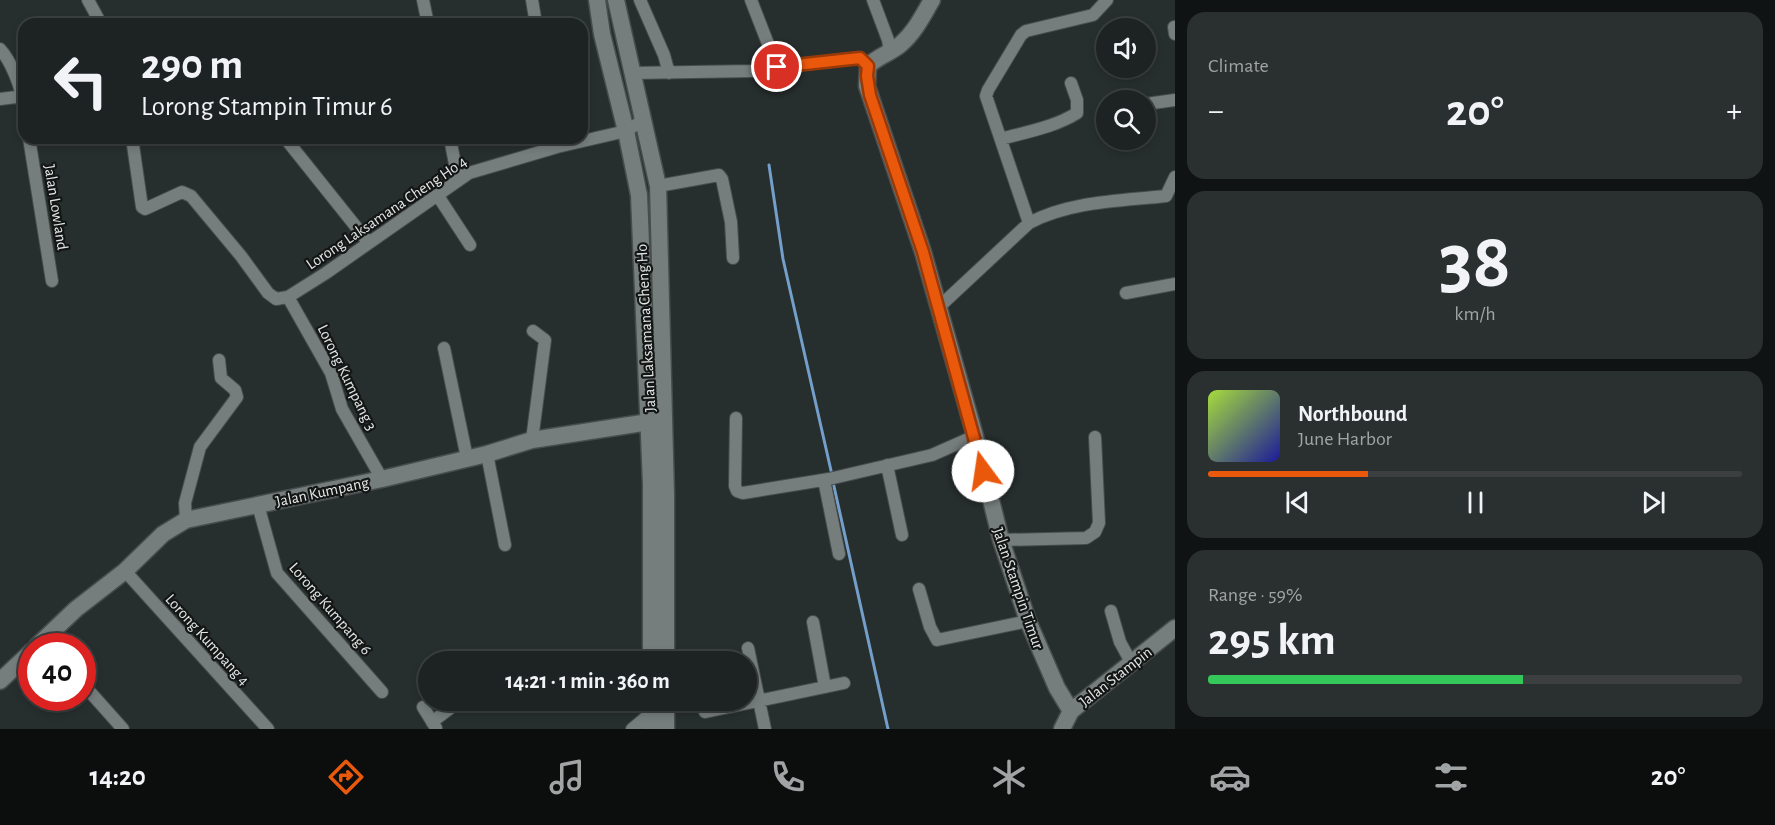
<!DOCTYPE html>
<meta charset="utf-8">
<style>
:root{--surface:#1d2222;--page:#2a2f2f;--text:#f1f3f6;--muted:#a0a4a5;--line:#3b3f40;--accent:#ea580c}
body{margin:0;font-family:"Alegreya Sans",sans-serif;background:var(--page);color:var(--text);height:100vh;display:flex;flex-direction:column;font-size:22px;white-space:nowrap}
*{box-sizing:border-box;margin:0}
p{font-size:20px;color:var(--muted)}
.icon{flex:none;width:33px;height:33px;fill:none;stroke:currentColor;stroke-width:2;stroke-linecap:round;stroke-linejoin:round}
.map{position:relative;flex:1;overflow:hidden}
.drawer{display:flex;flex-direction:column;gap:12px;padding:12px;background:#101313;width:600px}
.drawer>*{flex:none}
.top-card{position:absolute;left:18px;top:18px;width:570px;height:126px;border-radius:18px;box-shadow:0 3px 9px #0003,0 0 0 2px var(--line);background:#1d2222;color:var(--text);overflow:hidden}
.controls{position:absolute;left:1096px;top:18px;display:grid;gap:12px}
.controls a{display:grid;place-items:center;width:60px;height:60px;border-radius:50%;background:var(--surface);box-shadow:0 3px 9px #0003,0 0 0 2px var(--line);font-size:30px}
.speed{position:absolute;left:18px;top:633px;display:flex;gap:12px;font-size:30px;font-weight:700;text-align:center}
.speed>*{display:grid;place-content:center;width:78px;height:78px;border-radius:50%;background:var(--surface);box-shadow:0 3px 9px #0003,0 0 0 2px var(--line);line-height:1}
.speed .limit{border:9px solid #d22;background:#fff;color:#111}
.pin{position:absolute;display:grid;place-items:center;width:51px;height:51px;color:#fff;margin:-26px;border:3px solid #fff;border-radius:50%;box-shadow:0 2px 6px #0007}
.me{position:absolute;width:66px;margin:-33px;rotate:346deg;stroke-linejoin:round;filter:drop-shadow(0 0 4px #0008)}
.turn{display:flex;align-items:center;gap:21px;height:126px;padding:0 24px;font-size:27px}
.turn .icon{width:78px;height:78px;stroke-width:2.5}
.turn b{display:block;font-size:42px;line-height:51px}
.big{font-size:45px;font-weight:600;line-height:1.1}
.drawer .widget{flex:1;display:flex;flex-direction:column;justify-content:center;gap:9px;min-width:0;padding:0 21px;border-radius:18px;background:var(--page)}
.drawer .dial{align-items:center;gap:0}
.dial b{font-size:78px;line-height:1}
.song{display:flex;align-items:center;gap:18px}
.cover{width:72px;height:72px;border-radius:9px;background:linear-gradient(135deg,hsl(80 70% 55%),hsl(240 70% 35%))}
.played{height:6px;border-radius:3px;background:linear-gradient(90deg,var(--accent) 30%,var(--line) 30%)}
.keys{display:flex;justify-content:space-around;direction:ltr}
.heat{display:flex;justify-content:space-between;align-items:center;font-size:33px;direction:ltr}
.charge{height:9px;border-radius:4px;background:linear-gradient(90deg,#34c759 59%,var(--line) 0)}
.trip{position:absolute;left:418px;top:651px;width:339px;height:60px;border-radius:30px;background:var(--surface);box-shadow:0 3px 9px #0003,0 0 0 2px var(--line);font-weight:600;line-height:60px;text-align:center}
.tabs{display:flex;height:96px;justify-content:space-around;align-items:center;background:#0c0e0e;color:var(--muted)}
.tabs .icon{width:42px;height:42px}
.tabs .current{color:var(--accent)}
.tabs b{font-size:27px;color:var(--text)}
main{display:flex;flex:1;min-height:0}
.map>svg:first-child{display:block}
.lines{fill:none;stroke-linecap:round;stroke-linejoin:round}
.stream{stroke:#749fca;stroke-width:3}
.street-casing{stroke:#474d4c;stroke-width:14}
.secondary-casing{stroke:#474d4c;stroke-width:19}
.street{stroke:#767d7d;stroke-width:12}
.secondary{stroke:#767d7d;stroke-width:16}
.route-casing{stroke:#983908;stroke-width:15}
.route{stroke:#ea580c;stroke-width:10}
.labels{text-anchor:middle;stroke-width:4.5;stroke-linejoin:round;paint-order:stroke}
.street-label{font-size:16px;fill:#e3e8e7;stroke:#131615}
</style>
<main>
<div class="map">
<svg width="1175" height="729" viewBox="0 0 1175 729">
<rect width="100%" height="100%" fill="#272e2e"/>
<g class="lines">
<path class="stream" d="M769,165L783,259L832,475
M833,482L888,729"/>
<g class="street-casing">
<path id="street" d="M88,0L101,24
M423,0L428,24
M532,0L536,24
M640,0L664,55L669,73
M751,0L777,67
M873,0L888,40L890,51
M1174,27L1175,34
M0,49C12,62 21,88 24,105
M632,73L752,71L777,67L859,58L868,66
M0,99L24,96
M1146,104L1175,100
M29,138L52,281
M132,138L142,207L145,209L182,192L191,196L241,256L268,293L276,299L288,297L326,273L469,173L557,147L626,131L642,121
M285,138L369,243
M450,138L458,180
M1001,139C1026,132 1055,127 1077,113V100L1071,83
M658,186L719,175L722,179L731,222L733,258
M438,196L470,245
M1166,196L1175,177
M1029,223L986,96L988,90L1021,35L1026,31L1093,15L1107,0
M1126,293L1175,284
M288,297L331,373L342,409L382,479
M939,307L1029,223C1070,201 1121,201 1166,196
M444,348L467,458
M736,418L735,486L737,491L743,493L829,479L932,455L975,436
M532,440L545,340L533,331
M487,454L505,545
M887,465L902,535
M824,480L839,554
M258,505L277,573L382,692
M186,520L185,503L200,447L237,397L235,390L221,378L219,360
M1001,540L1086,538L1095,532L1099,523L1095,437
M125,571L268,729
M919,589L930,627L937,640L1028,621
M1111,611L1120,642L1132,664
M813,622L825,687
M748,648L765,729
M82,683L123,729
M423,707L436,728
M705,712L844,683
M432,722L461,700
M632,729L651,713"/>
</g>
<g class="secondary-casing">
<path id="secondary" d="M597,0L602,34L626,131L639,195L651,484V662
M616,0L658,186L666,494V662
M932,0C923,15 915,32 901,44C891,53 878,56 868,66L867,86L923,252L975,436L1001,540L1028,621L1057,688L1071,711
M37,646L76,609L125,571L163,534L186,520L382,479L487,454L532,440L649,422
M0,681L32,651
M666,700V729
M650,729L651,700
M1062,729L1071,711L1175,628"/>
</g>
<use href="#street" class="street"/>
<use href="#secondary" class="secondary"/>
</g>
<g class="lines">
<g class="route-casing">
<path id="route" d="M777,67L860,58L868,66L867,76L870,95L923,252L983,471"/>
</g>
<use href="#route" class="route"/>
</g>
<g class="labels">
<g class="street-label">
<text transform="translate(57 207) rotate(81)" y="6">Jalan Lowland</text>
<text transform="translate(386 212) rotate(-34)" y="6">Lorong Laksamana Cheng Ho 4</text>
<text transform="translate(645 328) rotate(-93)" y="6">Jalan Laksamana Cheng Ho</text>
<text transform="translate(348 377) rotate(64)" y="6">Lorong Kumpang 3</text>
<text transform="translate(322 491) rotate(-12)" y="6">Jalan Kumpang</text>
<text transform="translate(1019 588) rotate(71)" y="6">Jalan Stampin Timur</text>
<text transform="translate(331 608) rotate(49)" y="6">Lorong Kumpang 6</text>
<text transform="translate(208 639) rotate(48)" y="6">Lorong Kumpang 4</text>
<text transform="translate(1115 676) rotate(-38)" y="6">Jalan Stampin</text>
</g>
</g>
</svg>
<div class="controls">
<a><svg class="icon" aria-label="sound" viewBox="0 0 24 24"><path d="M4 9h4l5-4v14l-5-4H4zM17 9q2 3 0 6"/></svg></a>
<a><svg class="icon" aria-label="search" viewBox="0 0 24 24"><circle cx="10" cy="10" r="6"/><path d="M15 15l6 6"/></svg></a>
</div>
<div class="speed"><div class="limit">40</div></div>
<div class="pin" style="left:777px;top:67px;background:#d93025"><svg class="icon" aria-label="arrive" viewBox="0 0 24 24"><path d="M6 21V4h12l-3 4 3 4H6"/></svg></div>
<svg class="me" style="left:983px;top:471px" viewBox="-20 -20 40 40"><circle r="19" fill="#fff"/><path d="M0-13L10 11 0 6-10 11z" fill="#ea580c"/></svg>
<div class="trip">14:21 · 1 min · 360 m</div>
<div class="top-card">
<div class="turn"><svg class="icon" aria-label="left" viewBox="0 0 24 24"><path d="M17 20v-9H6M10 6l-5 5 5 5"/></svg><div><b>290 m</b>Lorong Stampin Timur 6</div></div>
</div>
</div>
<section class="drawer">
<div class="widget"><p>Climate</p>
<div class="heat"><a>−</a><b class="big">20°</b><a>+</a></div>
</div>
<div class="widget dial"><b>38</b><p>km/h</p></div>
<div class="widget">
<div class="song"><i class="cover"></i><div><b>Northbound</b><p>June Harbor</p></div></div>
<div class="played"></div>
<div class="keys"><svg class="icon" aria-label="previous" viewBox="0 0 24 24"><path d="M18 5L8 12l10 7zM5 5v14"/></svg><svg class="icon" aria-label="pause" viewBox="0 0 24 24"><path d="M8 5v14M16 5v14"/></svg><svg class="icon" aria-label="next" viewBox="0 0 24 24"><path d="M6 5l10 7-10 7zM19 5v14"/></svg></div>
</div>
<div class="widget"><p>Range · 59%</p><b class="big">295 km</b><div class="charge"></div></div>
</section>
</main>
<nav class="tabs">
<b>14:20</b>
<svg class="icon current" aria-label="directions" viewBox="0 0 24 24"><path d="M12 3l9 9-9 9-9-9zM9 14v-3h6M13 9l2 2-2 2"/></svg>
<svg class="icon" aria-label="music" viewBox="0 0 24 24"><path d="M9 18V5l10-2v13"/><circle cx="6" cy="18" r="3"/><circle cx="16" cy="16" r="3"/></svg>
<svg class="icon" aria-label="phone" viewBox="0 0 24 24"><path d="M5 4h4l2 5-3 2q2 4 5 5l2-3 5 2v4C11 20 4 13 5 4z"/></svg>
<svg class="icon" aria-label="climate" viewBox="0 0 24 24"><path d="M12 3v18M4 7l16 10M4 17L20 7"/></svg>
<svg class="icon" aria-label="car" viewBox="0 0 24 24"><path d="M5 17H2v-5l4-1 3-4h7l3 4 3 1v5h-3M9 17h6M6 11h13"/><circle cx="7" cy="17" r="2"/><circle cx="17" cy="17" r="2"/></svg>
<svg class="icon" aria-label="filters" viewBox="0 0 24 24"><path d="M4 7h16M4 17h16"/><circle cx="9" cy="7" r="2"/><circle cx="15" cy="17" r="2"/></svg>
<b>20°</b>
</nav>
